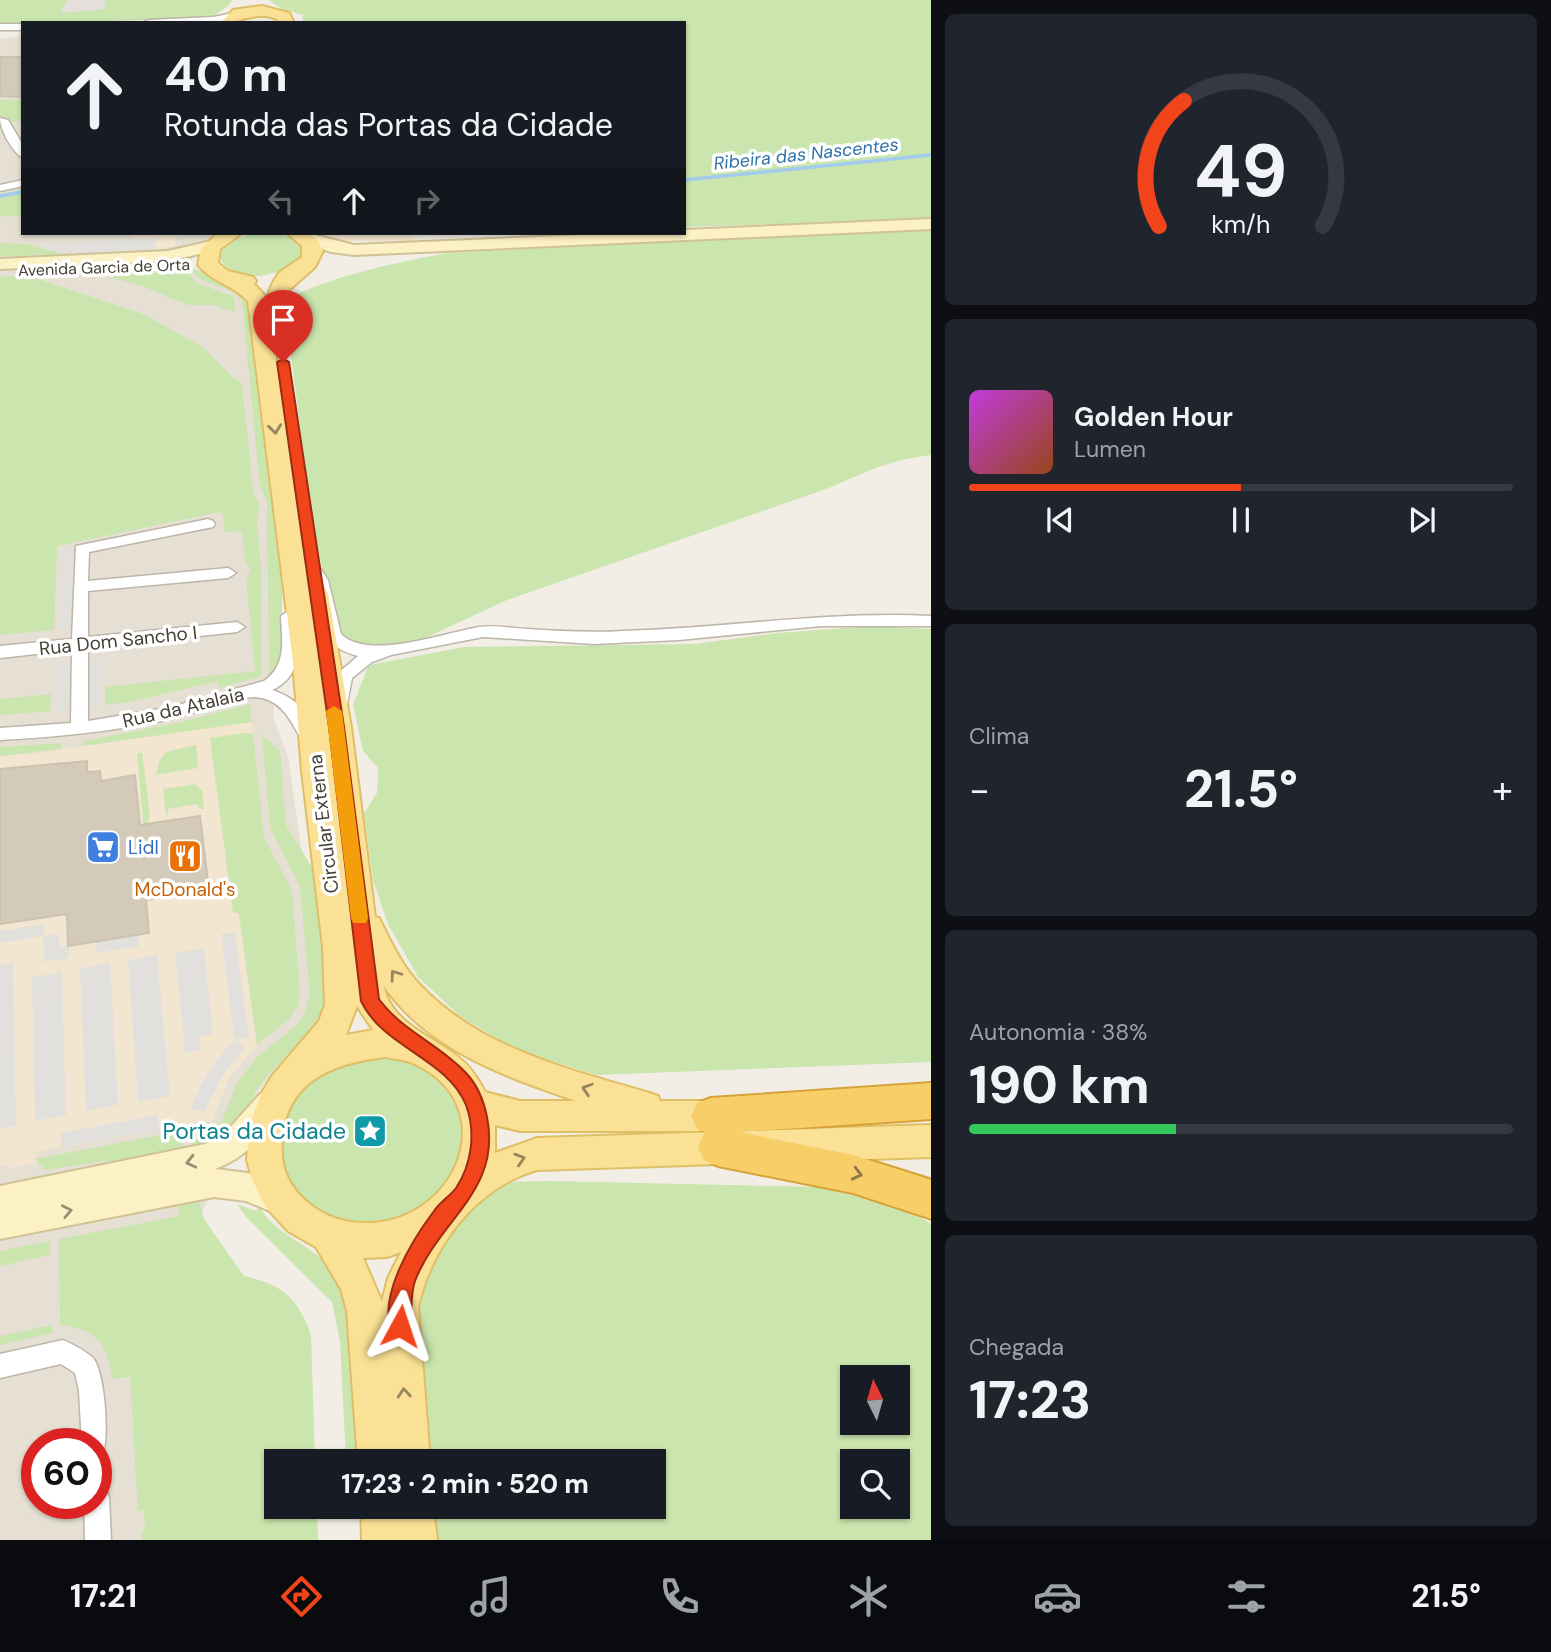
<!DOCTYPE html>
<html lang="pt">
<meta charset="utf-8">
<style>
:root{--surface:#171b24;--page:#20242c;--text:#f1f3f6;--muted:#9ea1a6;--line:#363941;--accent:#f2441b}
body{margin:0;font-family:"DM Sans",sans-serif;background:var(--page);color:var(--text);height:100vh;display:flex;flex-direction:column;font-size:26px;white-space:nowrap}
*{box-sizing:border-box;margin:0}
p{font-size:23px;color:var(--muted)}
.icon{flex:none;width:38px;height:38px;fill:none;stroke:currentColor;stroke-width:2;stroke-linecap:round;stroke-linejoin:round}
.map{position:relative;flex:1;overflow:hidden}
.sheet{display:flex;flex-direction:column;gap:14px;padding:14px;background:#0d0f14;width:620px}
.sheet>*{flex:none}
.hud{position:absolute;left:21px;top:21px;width:665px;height:214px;border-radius:0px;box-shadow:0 2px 5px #0004;background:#171b24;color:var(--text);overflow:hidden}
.needle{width:46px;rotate:355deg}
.buttons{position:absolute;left:840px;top:1365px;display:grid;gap:14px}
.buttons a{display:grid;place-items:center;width:70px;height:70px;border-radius:0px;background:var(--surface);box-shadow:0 2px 5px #0004;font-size:35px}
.speed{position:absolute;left:21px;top:1428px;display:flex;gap:14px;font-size:35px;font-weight:700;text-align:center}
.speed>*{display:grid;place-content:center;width:91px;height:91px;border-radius:50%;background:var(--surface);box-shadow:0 2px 5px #0004;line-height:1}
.speed .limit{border:10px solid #d22;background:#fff;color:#111}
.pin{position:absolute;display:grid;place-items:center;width:60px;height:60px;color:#fff;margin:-72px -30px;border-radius:50% 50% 50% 0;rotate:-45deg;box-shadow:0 0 7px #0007}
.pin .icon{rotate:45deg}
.me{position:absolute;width:77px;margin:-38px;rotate:5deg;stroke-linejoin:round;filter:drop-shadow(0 0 5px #0008)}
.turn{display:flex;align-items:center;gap:24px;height:147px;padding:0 28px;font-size:32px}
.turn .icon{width:91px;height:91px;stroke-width:2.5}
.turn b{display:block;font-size:49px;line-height:60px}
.lanes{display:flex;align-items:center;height:66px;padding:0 28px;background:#0003;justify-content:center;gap:35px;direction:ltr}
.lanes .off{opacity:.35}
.big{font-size:52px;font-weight:800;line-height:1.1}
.sheet .widget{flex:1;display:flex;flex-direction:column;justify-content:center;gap:10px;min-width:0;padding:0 24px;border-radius:10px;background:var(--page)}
.sheet .dial{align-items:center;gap:0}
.dial svg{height:182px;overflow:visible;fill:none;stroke:var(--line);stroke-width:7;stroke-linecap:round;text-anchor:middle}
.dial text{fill:var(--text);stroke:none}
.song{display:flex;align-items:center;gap:21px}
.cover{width:84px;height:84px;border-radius:10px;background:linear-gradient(135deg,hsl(290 70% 55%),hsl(20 70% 35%))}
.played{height:7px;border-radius:4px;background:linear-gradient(90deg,var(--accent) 50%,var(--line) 50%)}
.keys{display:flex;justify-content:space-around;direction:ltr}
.heat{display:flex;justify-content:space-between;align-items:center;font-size:38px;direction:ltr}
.charge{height:10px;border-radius:5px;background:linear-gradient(90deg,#34c759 38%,var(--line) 0)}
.trip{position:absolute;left:264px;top:1449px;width:402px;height:70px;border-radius:0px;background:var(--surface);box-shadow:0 2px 5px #0004;font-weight:800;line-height:70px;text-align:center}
.menu{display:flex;height:112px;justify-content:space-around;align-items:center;background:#090b0e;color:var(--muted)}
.menu .icon{width:49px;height:49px}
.menu .active{color:var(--accent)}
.menu b{font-size:32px;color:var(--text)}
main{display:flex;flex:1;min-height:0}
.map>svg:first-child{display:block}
.residential{fill:#e5e0d3;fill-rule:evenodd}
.commercial{fill:#f3e6d0}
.industrial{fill:#e4dfda}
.green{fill:#cae5ae;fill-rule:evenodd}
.parking{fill:#e2e0dd}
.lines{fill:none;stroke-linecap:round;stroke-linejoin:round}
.stream{stroke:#a2cbed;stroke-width:3.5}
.building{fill:#d3caba;stroke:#cdc2ae;stroke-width:2}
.street-casing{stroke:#bdb6a8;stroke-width:3}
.secondary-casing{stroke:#d0c296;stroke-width:4}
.primary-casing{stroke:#dfbf66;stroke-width:4}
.highway-casing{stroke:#d7a339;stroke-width:4}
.street{fill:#fff;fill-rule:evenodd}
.secondary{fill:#fcf1c4;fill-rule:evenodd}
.primary{fill:#fae195;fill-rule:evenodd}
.highway{fill:#f8ce69;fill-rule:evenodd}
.oneway{stroke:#968760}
.oneway2{stroke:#978f75}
.oneway3{stroke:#8c784a}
.route{fill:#f2441b;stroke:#9d2c12;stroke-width:2}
.slow{fill:#f59e0b}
.labels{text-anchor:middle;stroke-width:7;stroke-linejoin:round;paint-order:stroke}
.far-street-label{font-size:16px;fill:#443e35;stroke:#fff}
.far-water-label{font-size:18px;font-style:italic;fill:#3273ab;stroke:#fff}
.street-label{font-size:19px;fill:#443e35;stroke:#fff}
.shop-label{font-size:19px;fill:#366cbe;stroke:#fff;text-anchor:start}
.food-label{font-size:19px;fill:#c56008;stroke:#fff}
.near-culture-label{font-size:23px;fill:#0d838f;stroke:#fff;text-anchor:end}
</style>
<main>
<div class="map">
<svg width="932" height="1540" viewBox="0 0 932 1540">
<rect width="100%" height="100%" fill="#f2eee5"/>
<path class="residential" d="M23,36V233H217L198,247L189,267L202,270L215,279L245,289L277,522L282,592V662L277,674L273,717L288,756L301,847L313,886L320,1012L259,1090L148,1329L261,1540H0V39ZM37,1444H96V1503H37Z"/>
<path class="commercial" d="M133,233H185L176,237L175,246L154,251L156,238L132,239Z
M313,233H412L417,242L373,243L366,240L339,243L324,240Z
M246,722H252L253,733L210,738L233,912L239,914L257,1045L230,1077L211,1122L202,1121L35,1152L37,1163L8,1168L9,1164L0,1166V756L37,753Z"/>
<path class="industrial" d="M67,0H104L107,9L59,14Z"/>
<path class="green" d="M0,0H67L60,13L106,9L104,0H232L228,6L210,18L0,24Z
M269,0H931V219L684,227V23H303V15L280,8Z
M0,100H23V121L11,122L9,118L0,117Z
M23,189V215L1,216L0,220V194Z
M931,229V455L905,459L878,467L826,489L507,600L425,638L389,649L342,641L324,579L311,512L284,300C336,275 390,264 447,253Z
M261,233L289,236L298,240L303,247L302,261C279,274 235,289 220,258C223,239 245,236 261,233Z
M0,243L26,244L67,255L0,256Z
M150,267L183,268L198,284L233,296L236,312L223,309L218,305H188L142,286L102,275L35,278L143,314L201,346L235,379L242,383L253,490L259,505L257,525L261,569V676L220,688L217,681L135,701L105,705V687L255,671L246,579L251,570L245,562L242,531L225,532L223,515L220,512L57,546L54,630L0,635V277Z
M189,267L250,295L277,522L282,592V662L269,679L267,502L260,486L258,467L242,301C233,284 202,289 189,267Z
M873,626L931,629V1062L596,1075L519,1051L461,1017L418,977L388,924L373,880L364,813L377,793L378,768L363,751L353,705L369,665L464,647L695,644L778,633Z
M51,694L50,711L0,715V699Z
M250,704L252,722L83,746V741L177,723Z
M244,733H253L264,837L292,891L300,995L298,1005L289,1019L257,1045L239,914L233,912L210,738Z
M262,735L280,751L286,825L313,869L329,999C313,1049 251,1068 245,1123L193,1153L191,1129L221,1123L236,1085L256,1058L299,1023L304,1015L310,996L300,887L270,828Z
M62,743L61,749L0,756V747Z
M196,745L198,768L156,775L159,762L166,752Z
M142,752L150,816L144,831L137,754Z
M195,784L202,791L204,809H200L198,804L168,809V814L166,815L163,789Z
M366,1056L395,1057L423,1066L446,1083L462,1106L468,1133L451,1187L399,1223L367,1227L335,1220L308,1205L289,1183L280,1156L281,1128L292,1101L311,1079L336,1063Z
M181,1131L183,1155L153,1160L104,1161L46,1170L35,1159Z
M549,1181L822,1187L910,1211L931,1224V1540H430L427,1507H654V1461H422L413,1378L416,1284L438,1248L477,1202L502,1182ZM852,1377H898V1423H852ZM852,1461H898V1507H852Z
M199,1202L204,1219L244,1276C282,1285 297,1296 311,1335L315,1461H276V1507H317L318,1540H142L141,1531H145L144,1509L138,1512L130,1377L112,1379C107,1343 99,1330 60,1325L59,1239L179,1216L178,1205Z
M237,1204L256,1211L259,1206C274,1234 308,1243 328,1265C372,1311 366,1402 369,1461H346L340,1341L332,1302L247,1218Z
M50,1241V1255L0,1266V1251Z
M52,1325L53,1333L0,1345V1336Z"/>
<path class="parking" d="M156,238L154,253L75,254L43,248L44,245Z
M72,548L70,627L59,629L62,549Z
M100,658V706L88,708V659Z
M69,662L68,710L55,711L56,663Z
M44,924V936L59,934V947L68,946L69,958L44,962L43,936L0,943V931Z
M235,932L249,1037L235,1039L245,1048L223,1074L205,1111L190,1109L206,1075L234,1039L221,934Z
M138,934L139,946L97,953L96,941Z
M204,948L213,1034L199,1036L200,1050L185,1053L175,953Z
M157,955L170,1096L138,1102L128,960Z
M13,962L16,1126L0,1129V964Z
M110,963L118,1105L86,1111L80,968Z
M62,972L66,1115L35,1121L32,977Z
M158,1115L159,1129L61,1147V1133Z"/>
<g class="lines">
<path class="stream" d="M684,180L932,155
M0,196L23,192"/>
</g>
<path class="building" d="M0,57H23V97L0,96Z
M87,761V772L100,771L101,781L135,775L140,825L200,816L209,890L146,900L149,933L68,946L67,914L0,924V769Z"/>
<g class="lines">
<g class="street-casing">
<path id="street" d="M234,13L239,16L237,18L214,23H143L148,20L213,17Z
M0,24H23V30H0Z
M0,118L8,120L23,145V158C13,153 0,130 0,118Z
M23,180V186L0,191V185Z
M208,519L213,521L215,524L213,527L89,552L88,581L228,568L236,573L228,578L88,591V637L237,622L245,627L237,632L88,648V721L171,707L264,681C287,665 282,641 281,616L289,611L297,616C299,644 303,677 272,690C295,697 307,711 315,733L312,737H300C290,719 280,698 254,697C240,697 189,715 171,719C115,731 58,737 0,740V728L71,723L72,650L0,658V646L72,639L76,546Z
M311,561L316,562L328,580L341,634C369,661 443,633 479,627C494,625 512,628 527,629C559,631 591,633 623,631C726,628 828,611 932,616V626H821L679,640L594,644L483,637L391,655L372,662L352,678L347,704L339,710L331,704L336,675L358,656C308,644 326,602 303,566Z
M63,1340C72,1344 84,1350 92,1357C105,1369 109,1437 103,1453L96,1455V1444H82L79,1391L75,1373L61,1364L0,1378V1354Z
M96,1485L105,1488L109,1497L111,1540H85L84,1503H96Z"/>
</g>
<g class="secondary-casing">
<path id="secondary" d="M932,219V229L354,255L331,252L298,241L296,237L298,233H307L354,245L627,233H684V230Z
M211,241L219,246L217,250L168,261L0,269V259L168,251Z
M270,1090L280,1094L285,1103C271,1132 245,1158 215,1169L248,1173L293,1192L297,1202L293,1212L282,1216L246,1201L214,1197L0,1239V1186L205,1144L224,1134L260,1094Z"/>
</g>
<g class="primary-casing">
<path id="primary" d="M262,6L289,13L294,23H278L277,19C255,10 241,23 221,23L233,10Z
M218,233H242L220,249L218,263L228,271L253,277L256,281L254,284L268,299C269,288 274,280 279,273L302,257V246L287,233H309L318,241L323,251L315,267L289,290L286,312L289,331L286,335L273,336L308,587H324L328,593L351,727L375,917L379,918C391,942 402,967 421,986C480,1048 567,1069 646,1092L658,1096L660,1101H730L742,1105L747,1116L742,1127L730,1131H520L495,1125V1153L537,1138L932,1125V1157L537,1170C475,1188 432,1246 418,1307L430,1461H358L347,1311L341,1289L316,1247L288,1231L265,1206L253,1181L247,1160L249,1127L261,1094L272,1076L319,1021L325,1005L323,947L302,771L293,662L248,301C233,285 212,282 198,265L201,249ZM384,986C428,1050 506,1077 576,1101H520L485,1092C478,1078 470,1066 458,1057C434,1037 389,1022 384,986ZM357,1006L373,1030L346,1035ZM386,1057C396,1059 408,1060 417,1065C503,1108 457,1219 371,1223C347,1224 326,1218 307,1202C288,1186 280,1167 282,1142C285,1081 333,1063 386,1057ZM401,1252L388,1278L382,1302L363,1258L387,1257Z
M361,1507H433L437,1540H362Z"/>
</g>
<g class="highway-casing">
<path id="highway" d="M932,1083V1119L739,1132L853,1155L932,1180V1219L853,1193L718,1166L704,1160L698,1147L704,1134L707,1133L697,1129L691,1116L697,1103L711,1098Z"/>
</g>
<use href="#street" class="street"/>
<use href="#secondary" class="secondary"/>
<use href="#primary" class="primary"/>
<use href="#highway" class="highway"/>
</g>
<defs><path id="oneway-chevron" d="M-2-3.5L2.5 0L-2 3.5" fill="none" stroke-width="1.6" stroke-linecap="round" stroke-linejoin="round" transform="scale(1.75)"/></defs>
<g class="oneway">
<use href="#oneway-chevron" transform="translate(275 429) rotate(83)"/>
<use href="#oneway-chevron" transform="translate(395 975) rotate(-126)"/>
<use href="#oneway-chevron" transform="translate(587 1089) rotate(-162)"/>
<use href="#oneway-chevron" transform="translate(520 1159) rotate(-17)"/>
<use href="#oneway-chevron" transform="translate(404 1393) rotate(-95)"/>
</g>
<g class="oneway2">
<use href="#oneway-chevron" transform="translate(191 1162) rotate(167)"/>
<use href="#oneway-chevron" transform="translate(67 1211) rotate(-11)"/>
</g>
<use class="oneway3" href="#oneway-chevron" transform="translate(857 1174) rotate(14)"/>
<path class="route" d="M283,359L289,362L344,727L379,999C402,1031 441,1045 467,1074C478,1086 484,1102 487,1117C502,1191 439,1219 415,1281C409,1298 414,1317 407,1333L400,1336L392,1333C377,1297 412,1240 434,1211C440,1202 450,1196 456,1188C472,1164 476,1132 466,1105C447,1058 383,1048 361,1001L329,727L277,362Z"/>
<path class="slow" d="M334,706L342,711L368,918L366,923H353L351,918L326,711Z"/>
<defs>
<g id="supermarket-square" transform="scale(1.75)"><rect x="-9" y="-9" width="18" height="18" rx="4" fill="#3f7fe0" stroke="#fff"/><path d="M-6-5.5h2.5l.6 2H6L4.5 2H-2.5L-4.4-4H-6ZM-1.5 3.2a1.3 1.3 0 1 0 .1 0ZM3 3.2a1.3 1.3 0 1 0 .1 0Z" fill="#fff"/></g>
<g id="restaurant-square" transform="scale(1.75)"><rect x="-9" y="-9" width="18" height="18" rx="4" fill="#e8710a" stroke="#fff"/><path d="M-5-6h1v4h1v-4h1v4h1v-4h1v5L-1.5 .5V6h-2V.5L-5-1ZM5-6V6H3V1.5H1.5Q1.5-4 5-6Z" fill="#fff"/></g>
<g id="sight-square" transform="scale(1.75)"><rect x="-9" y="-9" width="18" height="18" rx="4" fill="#0f9aa8" stroke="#fff"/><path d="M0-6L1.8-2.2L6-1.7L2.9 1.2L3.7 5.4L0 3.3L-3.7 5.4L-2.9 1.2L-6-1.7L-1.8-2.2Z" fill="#fff"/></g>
</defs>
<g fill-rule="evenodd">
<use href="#supermarket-square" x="103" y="847"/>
<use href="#restaurant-square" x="185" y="856"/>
<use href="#sight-square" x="370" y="1131"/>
</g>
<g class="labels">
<g class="far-street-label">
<text transform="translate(104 267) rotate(-2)" y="6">Avenida Garcia de Orta</text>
</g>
<g class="far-water-label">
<text transform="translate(806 154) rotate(-6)" y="6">Ribeira das Nascentes</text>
</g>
<g class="street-label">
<text transform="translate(118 640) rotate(-6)" y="7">Rua Dom Sancho I</text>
<text transform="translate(183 707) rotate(-13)" y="7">Rua da Atalaia</text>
<text transform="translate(323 824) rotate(-97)" y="7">Circular Externa</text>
</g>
<g class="shop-label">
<text x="128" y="854">Lidl</text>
</g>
<g class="food-label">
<text x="185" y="896">McDonald's</text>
</g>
<g class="near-culture-label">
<text x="346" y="1139">Portas da Cidade</text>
</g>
</g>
</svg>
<div class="buttons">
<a><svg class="needle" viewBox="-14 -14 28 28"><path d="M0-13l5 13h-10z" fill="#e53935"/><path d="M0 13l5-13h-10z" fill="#9ea1a6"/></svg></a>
<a><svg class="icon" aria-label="search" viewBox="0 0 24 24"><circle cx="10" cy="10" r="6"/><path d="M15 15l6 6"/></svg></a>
</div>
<div class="speed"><div class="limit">60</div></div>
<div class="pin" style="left:283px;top:362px;background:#d93025"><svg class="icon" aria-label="arrive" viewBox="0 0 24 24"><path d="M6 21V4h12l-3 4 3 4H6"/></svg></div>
<svg class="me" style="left:400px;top:1326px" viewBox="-20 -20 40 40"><path d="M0-17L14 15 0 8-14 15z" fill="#f2441b" stroke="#fff" stroke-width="4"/></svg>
<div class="trip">17:23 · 2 min · 520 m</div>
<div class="hud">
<div class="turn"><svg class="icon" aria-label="ahead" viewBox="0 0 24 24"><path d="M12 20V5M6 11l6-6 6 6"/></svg><div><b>40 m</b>Rotunda das Portas da Cidade</div></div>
<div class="lanes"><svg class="icon off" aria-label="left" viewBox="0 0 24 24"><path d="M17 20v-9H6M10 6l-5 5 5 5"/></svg><svg class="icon" aria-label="ahead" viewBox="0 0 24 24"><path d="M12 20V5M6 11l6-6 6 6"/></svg><svg class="icon off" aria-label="right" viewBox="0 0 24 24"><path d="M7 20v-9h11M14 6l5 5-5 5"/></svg></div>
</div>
</div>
<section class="sheet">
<div class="widget dial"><svg viewBox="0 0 100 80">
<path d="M14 69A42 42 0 1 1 86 69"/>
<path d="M14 69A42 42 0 0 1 25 14" stroke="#f2441b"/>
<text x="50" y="56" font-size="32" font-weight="700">49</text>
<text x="50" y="72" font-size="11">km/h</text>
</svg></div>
<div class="widget">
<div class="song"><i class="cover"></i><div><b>Golden Hour</b><p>Lumen</p></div></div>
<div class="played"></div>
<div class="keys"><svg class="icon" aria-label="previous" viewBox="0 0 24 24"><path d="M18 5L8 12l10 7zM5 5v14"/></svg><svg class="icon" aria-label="pause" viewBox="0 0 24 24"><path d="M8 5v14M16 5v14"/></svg><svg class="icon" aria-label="next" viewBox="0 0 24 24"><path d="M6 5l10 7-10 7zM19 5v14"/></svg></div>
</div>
<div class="widget"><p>Clima</p>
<div class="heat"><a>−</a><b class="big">21.5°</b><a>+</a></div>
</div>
<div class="widget"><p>Autonomia · 38%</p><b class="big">190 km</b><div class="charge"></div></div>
<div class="widget"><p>Chegada</p><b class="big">17:23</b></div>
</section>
</main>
<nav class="menu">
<b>17:21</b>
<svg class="icon active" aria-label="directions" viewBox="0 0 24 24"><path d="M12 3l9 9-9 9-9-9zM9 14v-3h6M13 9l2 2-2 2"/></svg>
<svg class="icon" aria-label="music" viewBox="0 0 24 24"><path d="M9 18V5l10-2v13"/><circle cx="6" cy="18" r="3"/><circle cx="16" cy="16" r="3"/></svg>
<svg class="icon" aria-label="phone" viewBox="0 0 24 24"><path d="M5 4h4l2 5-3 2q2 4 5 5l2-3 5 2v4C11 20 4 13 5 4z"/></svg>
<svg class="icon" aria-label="climate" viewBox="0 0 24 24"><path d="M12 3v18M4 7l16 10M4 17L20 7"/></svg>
<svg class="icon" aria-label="car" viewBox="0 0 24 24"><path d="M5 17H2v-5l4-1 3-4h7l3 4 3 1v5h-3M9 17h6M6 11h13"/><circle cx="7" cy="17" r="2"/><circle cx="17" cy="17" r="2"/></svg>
<svg class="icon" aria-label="filters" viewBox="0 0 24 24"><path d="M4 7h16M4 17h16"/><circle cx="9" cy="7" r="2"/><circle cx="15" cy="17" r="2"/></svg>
<b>21.5°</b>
</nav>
